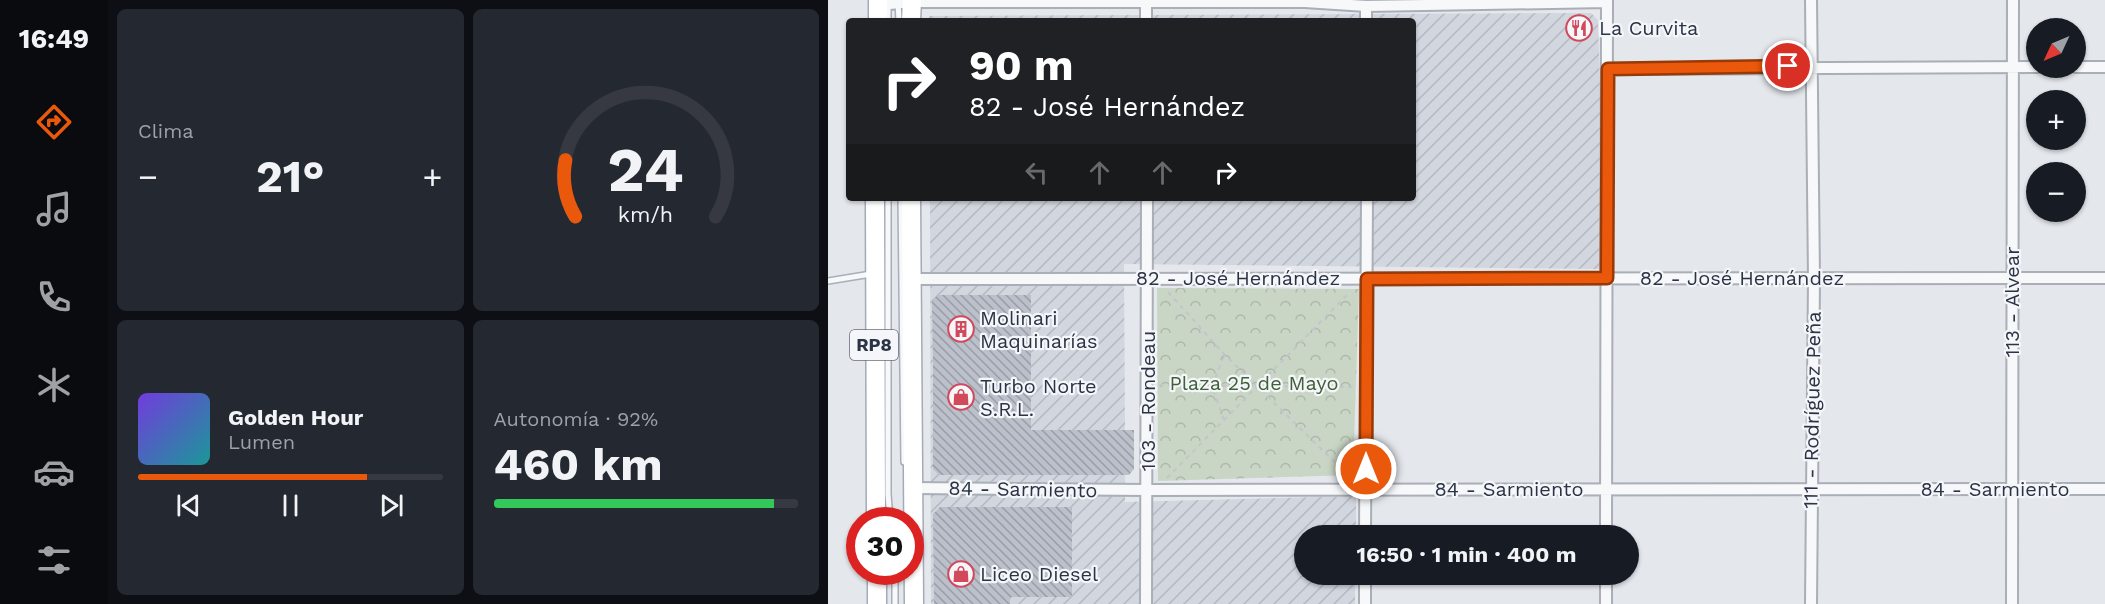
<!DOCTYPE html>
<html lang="es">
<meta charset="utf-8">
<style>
:root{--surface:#171b24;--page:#242831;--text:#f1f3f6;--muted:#9ea1a6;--line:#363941;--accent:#ea580c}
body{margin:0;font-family:"Work Sans",sans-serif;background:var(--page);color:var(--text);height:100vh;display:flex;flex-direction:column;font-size:22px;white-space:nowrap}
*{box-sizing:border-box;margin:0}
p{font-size:20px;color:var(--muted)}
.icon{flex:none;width:33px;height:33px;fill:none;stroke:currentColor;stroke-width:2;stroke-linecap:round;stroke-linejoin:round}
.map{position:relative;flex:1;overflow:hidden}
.details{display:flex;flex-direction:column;gap:9px;padding:9px;background:#0d0f14;width:720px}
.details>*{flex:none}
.banner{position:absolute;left:18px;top:18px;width:570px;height:183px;border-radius:6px;box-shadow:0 2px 4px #0004;background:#202124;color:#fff;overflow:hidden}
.needle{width:39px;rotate:226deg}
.buttons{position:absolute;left:1198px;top:18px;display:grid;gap:12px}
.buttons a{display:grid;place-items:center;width:60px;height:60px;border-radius:50%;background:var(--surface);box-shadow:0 2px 4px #0004;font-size:30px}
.speed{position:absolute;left:18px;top:507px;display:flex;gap:12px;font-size:30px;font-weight:700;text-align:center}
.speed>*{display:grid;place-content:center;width:78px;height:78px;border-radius:50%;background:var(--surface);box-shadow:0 2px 4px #0004;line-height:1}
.speed .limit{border:9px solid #d22;background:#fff;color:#111}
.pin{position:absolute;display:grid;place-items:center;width:51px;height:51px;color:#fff;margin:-26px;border:3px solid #fff;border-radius:50%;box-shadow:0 2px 6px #0007}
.me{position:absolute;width:66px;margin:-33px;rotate:0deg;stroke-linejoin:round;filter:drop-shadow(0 0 4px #0008)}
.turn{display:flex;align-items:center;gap:21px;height:126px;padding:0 24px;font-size:27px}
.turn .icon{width:78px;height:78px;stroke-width:2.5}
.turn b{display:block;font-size:42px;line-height:51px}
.lanes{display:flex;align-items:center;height:57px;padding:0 24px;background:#0003;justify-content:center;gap:30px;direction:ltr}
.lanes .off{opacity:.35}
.big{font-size:45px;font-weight:700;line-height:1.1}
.details .tile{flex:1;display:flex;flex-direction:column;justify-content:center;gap:9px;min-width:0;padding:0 21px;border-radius:9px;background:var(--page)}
.details .dial{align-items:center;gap:0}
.dial svg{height:156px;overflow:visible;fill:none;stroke:var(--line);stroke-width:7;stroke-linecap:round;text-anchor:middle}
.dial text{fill:var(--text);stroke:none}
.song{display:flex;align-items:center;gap:18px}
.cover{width:72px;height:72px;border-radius:9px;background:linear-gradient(135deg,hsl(260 70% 55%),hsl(180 70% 35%))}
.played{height:6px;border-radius:3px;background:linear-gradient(90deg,var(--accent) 75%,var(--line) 75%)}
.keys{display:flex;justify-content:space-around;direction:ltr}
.heat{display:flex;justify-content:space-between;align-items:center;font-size:33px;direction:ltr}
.charge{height:9px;border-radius:4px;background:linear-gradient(90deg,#34c759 92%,var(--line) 0)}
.details .tiles{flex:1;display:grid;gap:9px;grid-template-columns:repeat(2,1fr)}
.trip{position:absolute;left:466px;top:525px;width:345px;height:60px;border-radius:30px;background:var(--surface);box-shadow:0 2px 4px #0004;font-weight:700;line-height:60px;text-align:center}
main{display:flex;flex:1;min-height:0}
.tab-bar{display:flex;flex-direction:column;width:108px;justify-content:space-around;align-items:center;background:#090b0e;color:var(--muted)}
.tab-bar .icon{width:42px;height:42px}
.tab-bar .active{color:var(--accent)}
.tab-bar b{font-size:27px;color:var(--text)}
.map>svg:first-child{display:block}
.industrial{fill:url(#industrial-furrows)}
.park{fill:url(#park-crowns)}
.building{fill:url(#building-back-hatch)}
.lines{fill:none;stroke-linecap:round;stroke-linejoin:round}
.lane-casing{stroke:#a9aeb7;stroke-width:8}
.street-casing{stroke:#a9aeb7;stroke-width:14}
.primary-casing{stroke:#a3abb8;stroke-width:21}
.path{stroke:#c2c5cb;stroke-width:2;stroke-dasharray:4.5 4.5;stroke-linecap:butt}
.lane{stroke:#f7f8fa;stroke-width:5}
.street{stroke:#f7f8fa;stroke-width:10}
.primary{stroke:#fff;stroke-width:18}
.route-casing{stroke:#983908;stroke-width:15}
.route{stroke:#ea580c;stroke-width:10}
.labels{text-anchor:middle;stroke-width:4.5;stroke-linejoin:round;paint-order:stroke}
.shield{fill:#f4f6f9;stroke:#676e7b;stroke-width:1.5}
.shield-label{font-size:18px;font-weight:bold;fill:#2b3445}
.poi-label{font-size:20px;fill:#2b3445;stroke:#f4f6f9;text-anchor:start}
.street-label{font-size:20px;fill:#2b3445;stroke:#f4f6f9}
.park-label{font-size:20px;fill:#3f6138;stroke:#f4f6f9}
</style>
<main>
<nav class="tab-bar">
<b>16:49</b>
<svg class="icon active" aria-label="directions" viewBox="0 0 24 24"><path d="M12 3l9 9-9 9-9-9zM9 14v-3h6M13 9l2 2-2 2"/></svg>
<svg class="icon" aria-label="music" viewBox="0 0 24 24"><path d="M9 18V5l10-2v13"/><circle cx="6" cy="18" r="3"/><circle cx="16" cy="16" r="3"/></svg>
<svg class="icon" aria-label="phone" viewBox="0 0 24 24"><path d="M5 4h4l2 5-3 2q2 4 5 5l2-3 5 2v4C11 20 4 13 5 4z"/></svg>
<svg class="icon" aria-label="climate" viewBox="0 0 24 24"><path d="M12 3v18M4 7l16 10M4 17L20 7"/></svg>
<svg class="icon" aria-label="car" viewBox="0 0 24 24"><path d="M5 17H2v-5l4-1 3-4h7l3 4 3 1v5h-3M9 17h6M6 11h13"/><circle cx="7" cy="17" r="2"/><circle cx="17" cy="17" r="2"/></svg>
<svg class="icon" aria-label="filters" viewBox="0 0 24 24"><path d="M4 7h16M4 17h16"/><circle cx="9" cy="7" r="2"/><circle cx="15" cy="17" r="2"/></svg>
</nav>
<section class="details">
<div class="tiles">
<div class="tile"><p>Clima</p>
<div class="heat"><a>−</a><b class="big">21°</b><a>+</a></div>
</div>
<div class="tile dial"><svg viewBox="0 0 100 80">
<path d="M14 69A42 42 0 1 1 86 69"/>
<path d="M14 69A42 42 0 0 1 9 40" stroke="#ea580c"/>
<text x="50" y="56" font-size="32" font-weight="700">24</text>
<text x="50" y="72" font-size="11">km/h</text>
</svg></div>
<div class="tile">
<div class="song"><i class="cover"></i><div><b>Golden Hour</b><p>Lumen</p></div></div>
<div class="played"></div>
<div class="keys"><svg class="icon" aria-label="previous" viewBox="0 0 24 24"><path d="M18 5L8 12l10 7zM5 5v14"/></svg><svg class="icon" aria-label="pause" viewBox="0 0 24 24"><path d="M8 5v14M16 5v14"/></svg><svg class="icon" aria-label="next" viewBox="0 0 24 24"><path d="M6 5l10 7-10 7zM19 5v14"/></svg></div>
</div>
<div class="tile"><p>Autonomía · 92%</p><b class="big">460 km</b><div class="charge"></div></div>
</div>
</section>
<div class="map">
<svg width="1277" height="604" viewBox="0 0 1277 604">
<defs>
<pattern id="industrial-furrows" width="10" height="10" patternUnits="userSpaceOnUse" patternTransform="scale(1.5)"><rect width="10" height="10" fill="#d2d6de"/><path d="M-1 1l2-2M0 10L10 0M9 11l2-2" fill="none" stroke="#b4b8c0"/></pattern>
<pattern id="park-crowns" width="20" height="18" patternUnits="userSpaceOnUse" patternTransform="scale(1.5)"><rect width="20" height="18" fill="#c9d6c5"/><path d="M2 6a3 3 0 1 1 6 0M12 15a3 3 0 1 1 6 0" fill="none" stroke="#adb8ab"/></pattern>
<pattern id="building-back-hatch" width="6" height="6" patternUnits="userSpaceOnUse" patternTransform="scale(1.5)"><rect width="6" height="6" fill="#bbc0ca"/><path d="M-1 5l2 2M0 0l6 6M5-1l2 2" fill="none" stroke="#989da6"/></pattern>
</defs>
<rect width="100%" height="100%" fill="#e4e7ec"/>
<path class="industrial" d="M763,13L770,20L777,269L296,264L297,430H306V469L297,475V502L528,496V535L477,536V574L527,575V604H103L102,198H585V21H101V16Z"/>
<path class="park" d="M329,288L531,289L525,475L330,481Z"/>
<path class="building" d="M741,17H753L761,23L760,33H741Z
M110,295H203V430H306V469L301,475H111L105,469V363L104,301Z
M112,507H244V597H182V604H106L105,514Z"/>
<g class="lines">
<g class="lane-casing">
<path id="lane" d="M70,2L71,21
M60,5V21
M60,198V494L62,520
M73,198L76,462
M0,281L43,274
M67,604V572"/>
</g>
<g class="street-casing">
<path id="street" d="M983,0L986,279L983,604
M318,4V21
M50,5L84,2H477L538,6L779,2
M538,6V21
M1248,67H1277
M780,69L1209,67
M83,279L1277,278
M85,488L320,490L1277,489
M537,536L539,198
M778,536L779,0
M778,574V604
M318,604L319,198
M537,604V574
M1184,604L1185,0"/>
</g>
<g class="primary-casing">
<path id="primary" d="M50,0V21
M83,21L84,0
M47,198L48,520
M83,198L86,604
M49,572V604"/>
</g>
<path class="path" d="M340,292L397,355L523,478
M331,385L527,387
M396,420L384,386L396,356
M339,478L522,292"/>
<use href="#lane" class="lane"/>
<use href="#street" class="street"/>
<use href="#primary" class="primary"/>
</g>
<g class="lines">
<g class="route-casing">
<path id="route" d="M538,469L539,279L779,278L780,69L960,66"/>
</g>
<use href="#route" class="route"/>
</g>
<defs>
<g id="restaurant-ring" transform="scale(1.35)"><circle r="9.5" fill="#f4f6f9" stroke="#d1495b" stroke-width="1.5"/><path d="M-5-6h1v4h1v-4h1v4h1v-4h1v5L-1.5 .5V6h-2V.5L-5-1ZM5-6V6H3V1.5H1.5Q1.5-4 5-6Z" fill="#d1495b"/></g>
<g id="building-ring" transform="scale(1.35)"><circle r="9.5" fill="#f4f6f9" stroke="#d1495b" stroke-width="1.5"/><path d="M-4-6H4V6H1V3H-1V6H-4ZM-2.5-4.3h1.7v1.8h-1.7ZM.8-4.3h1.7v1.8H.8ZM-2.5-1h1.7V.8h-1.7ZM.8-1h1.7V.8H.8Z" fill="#d1495b"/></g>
<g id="shop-ring" transform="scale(1.35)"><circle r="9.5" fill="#f4f6f9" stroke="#d1495b" stroke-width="1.5"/><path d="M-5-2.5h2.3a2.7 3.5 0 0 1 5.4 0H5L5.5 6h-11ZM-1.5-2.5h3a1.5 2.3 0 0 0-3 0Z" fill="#d1495b"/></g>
</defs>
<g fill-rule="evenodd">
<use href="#restaurant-ring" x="751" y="28"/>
<use href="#building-ring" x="133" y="329"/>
<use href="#shop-ring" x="133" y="397"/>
<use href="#shop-ring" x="133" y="574"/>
</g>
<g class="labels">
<rect class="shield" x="22" y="330" width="48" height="30" rx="4.5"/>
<g class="shield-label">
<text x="46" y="351">RP8</text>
</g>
<g class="poi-label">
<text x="771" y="35">La Curvita</text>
<text x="152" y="325">Molinari<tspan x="152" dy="23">Maquinarías</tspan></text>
<text x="152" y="393">Turbo Norte<tspan x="152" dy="23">S.R.L.</tspan></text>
<text x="152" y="581">Liceo Diesel</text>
</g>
<g class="street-label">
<text x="410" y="285">82 - José Hernández</text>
<text x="914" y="285">82 - José Hernández</text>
<text transform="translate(1184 302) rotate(-90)" y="7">113 - Alvear</text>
<text transform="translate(320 401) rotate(-90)" y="7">103 - Rondeau</text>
<text transform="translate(984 410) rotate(-89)" y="7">111 - Rodríguez Peña</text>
<text transform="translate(195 489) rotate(1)" y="7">84 - Sarmiento</text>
<text x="681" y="496">84 - Sarmiento</text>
<text x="1167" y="496">84 - Sarmiento</text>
</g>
<g class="park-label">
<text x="426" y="390">Plaza 25 de Mayo</text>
</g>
</g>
</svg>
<div class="buttons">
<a><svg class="needle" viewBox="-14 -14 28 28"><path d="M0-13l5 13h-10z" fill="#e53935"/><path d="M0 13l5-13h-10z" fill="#9ea1a6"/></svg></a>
<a>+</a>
<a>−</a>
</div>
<div class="speed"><div class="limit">30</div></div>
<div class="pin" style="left:960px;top:66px;background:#d93025"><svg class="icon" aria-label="arrive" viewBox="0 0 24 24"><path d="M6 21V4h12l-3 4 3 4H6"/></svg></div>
<svg class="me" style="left:538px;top:469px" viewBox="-20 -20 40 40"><circle r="17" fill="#ea580c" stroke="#fff" stroke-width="3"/><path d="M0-11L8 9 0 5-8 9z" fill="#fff"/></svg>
<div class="trip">16:50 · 1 min · 400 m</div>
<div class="banner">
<div class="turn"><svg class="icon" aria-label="right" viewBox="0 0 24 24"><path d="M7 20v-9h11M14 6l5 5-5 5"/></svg><div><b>90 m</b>82 - José Hernández</div></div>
<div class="lanes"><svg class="icon off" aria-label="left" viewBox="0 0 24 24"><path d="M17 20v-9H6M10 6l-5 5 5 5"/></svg><svg class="icon off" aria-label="ahead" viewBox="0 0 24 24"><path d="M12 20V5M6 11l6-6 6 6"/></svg><svg class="icon off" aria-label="ahead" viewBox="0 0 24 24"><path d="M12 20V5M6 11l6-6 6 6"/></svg><svg class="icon" aria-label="right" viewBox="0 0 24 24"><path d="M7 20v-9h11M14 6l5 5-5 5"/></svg></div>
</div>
</div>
</main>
